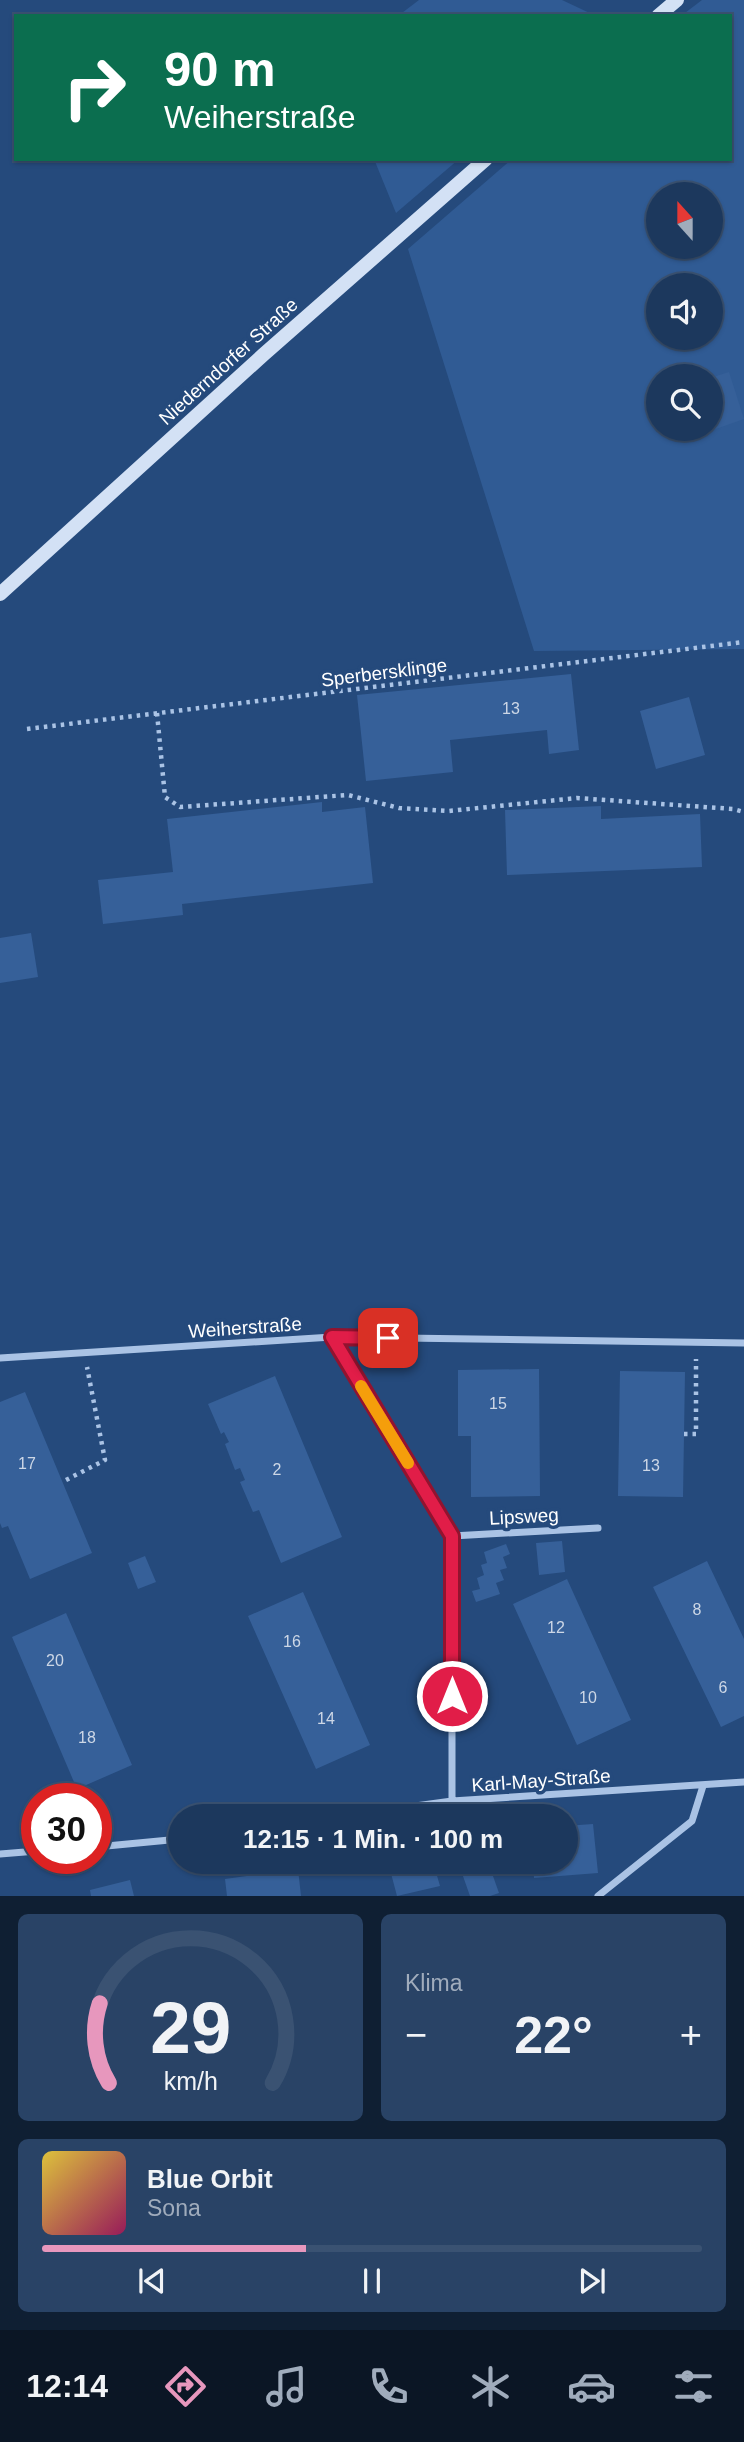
<!DOCTYPE html>
<html lang="de">
<meta charset="utf-8">
<style>
:root{--surface:#1c385d;--page:#294366;--text:#f1f3f6;--muted:#a0acbc;--line:#3a5272;--accent:#e797bd}
body{margin:0;font-family:Arial,sans-serif;background:var(--page);color:var(--text);height:100vh;display:flex;flex-direction:column;font-size:26px;white-space:nowrap}
*{box-sizing:border-box;margin:0}
p{font-size:23px;color:var(--muted)}
.icon{flex:none;width:38px;height:38px;fill:none;stroke:currentColor;stroke-width:2;stroke-linecap:round;stroke-linejoin:round}
.map{position:relative;height:1896px;overflow:hidden}
.details{display:flex;flex-direction:column;gap:18px;padding:18px;background:#0f1f33;flex:1}
.details>*{flex:none}
.hud{position:absolute;left:14px;top:14px;width:718px;height:147px;border-radius:0px;box-shadow:0 2px 5px #0004,0 0 0 2px var(--line);background:#0b6e4f;color:#fff;overflow:hidden}
.needle{width:46px;rotate:339deg}
.tools{position:absolute;left:646px;top:182px;display:grid;gap:14px}
.tools a{display:grid;place-items:center;width:77px;height:77px;border-radius:50%;background:var(--surface);box-shadow:0 2px 5px #0004,0 0 0 2px var(--line);font-size:35px}
.speed{position:absolute;left:21px;top:1783px;display:flex;gap:14px;font-size:35px;font-weight:700;text-align:center}
.speed>*{display:grid;place-content:center;width:91px;height:91px;border-radius:50%;background:var(--surface);box-shadow:0 2px 5px #0004,0 0 0 2px var(--line);line-height:1}
.speed .limit{border:10px solid #d22;background:#fff;color:#111}
.pin{position:absolute;display:grid;place-items:center;width:60px;height:60px;color:#fff;margin:-30px;border-radius:14px;box-shadow:0 4px 10px #0006}
.me{position:absolute;width:77px;margin:-38px;rotate:0deg;stroke-linejoin:round;filter:drop-shadow(0 0 5px #0008)}
.turn{display:flex;align-items:center;gap:24px;height:147px;padding:0 35px;font-size:32px}
.turn .icon{width:91px;height:91px;stroke-width:2.5}
.turn b{display:block;font-size:49px;line-height:60px}
.big{font-size:52px;font-weight:800;line-height:1.1}
.details .widget{flex:1;display:flex;flex-direction:column;justify-content:center;gap:10px;min-width:0;padding:0 24px;border-radius:10px;background:var(--page)}
.details .dial{align-items:center;gap:0}
.dial svg{height:182px;overflow:visible;fill:none;stroke:var(--line);stroke-width:7;stroke-linecap:round;text-anchor:middle}
.dial text{fill:var(--text);stroke:none}
.song{display:flex;align-items:center;gap:21px}
.cover{width:84px;height:84px;border-radius:10px;background:linear-gradient(135deg,hsl(50 70% 55%),hsl(330 70% 35%))}
.played{height:7px;border-radius:4px;background:linear-gradient(90deg,var(--accent) 40%,var(--line) 40%)}
.keys{display:flex;justify-content:space-around;direction:ltr}
.heat{display:flex;justify-content:space-between;align-items:center;font-size:38px;direction:ltr}
.details .tiles{flex:1;display:grid;gap:18px;grid-template-columns:1fr 1fr}
.widget:last-child{grid-column:span 2}
.trip{position:absolute;left:168px;top:1804px;width:410px;height:70px;border-radius:35px;background:var(--surface);box-shadow:0 2px 5px #0004,0 0 0 2px var(--line);font-weight:800;line-height:70px;text-align:center}
.menu{display:flex;height:112px;justify-content:space-around;align-items:center;background:#0b1625;color:var(--muted)}
.menu .icon{width:49px;height:49px}
.menu .current{color:var(--accent)}
.menu b{font-size:32px;color:var(--text)}
.map>svg:first-child{display:block}
.green{fill:#305b94;fill-rule:evenodd}
.building{fill:#366099}
.lines{fill:none;stroke-linecap:round;stroke-linejoin:round}
.path{stroke:#aac3e5;stroke-width:4.5;stroke-dasharray:3.5 5;stroke-linecap:butt}
.minor{stroke:#aac3e5;stroke-width:7}
.secondary{stroke:#d3e1f5;stroke-width:14}
.route-casing{stroke:#92132f;stroke-width:18}
.route{stroke:#e11d48;stroke-width:12}
.slow{stroke:#f59e0b;stroke-width:12}
.labels{text-anchor:middle;stroke-width:7;stroke-linejoin:round;paint-order:stroke}
.number-label{font-size:16px;fill:#cdd7e6}
.street-label{font-size:19px;fill:#fff;stroke:#254a7c}
</style>
<div class="map">
<svg width="744" height="1896" viewBox="0 0 744 1896">
<rect width="100%" height="100%" fill="#254a7c"/>
<path class="green" d="M419,0H562L596,16H398Z
M702,0H744V649L534,651L408,249L512,159H730V16H681ZM658,194H710V247H658ZM658,285H710V338H658ZM658,376H710V429H658Z
M374,159H459L396,213Z"/>
<path class="building" d="M729,372L744,419L710,431V378Z
M571,674L579,750L549,754L547,730L450,740L453,772L366,781L357,695Z
M689,697L705,755L656,769L640,711Z
M322,802V812L365,807L373,883L182,904L183,915L103,924L98,880L173,872L167,819Z
M601,806V819L700,814L702,867L507,875L505,810Z
M31,933L38,977L0,983V938Z
M539,1369L540,1496L471,1497V1436H458V1370Z
M620,1371L685,1372L683,1497L618,1496Z
M275,1376L342,1537L281,1563L259,1510L253,1512L240,1482L245,1480L240,1468L235,1470L225,1444L229,1442L224,1432L221,1434L208,1404Z
M25,1392L92,1553L30,1579L8,1526L2,1528L0,1523V1402Z
M562,1541L565,1572L539,1575L536,1543Z
M506,1544L510,1554L503,1557L507,1568L500,1570L504,1580L496,1583L500,1594L476,1602L472,1591L480,1589L477,1578L484,1575L481,1565L487,1563L484,1552Z
M145,1556L156,1582L138,1589L128,1563Z
M707,1561L744,1639V1716L721,1727L653,1587Z
M567,1579L631,1720L577,1745L513,1604Z
M303,1592L370,1745L316,1769L248,1616Z
M66,1613L132,1765L77,1789L12,1637Z
M593,1824L598,1873L534,1878L533,1862H565V1826Z
M388,1862H433L440,1886L397,1896Z
M458,1862H488L499,1893L490,1896H470Z
M298,1869L301,1896H227L225,1879Z
M130,1880L134,1896H91L90,1890Z"/>
<g class="lines">
<path class="path" d="M157,713L165,797L180,807L348,795L399,808L449,811L577,798L733,809L744,812
M27,729L744,642
M684,1434H696V1359
M66,1480L105,1460L87,1367"/>
<path class="minor" d="M332,1337L452,1536V1801
M0,1358L332,1337L744,1343
M452,1536L598,1528
M342,1816L452,1801L744,1782
M96,1847L180,1839
M0,1854L37,1851
M598,1896L692,1821L703,1786"/>
<path class="secondary" d="M658,16L677,0
M0,594L263,355L486,159"/>
</g>
<g class="lines">
<g class="route-casing">
<path id="route" d="M388,1338L332,1337L452,1536V1696"/>
</g>
<use href="#route" class="route"/>
<path class="slow" d="M361,1386L408,1463"/>
</g>
<g class="labels">
<g class="number-label">
<text x="511" y="714">13</text>
<text x="498" y="1409">15</text>
<text x="27" y="1469">17</text>
<text x="651" y="1471">13</text>
<text x="277" y="1475">2</text>
<text x="697" y="1615">8</text>
<text x="556" y="1633">12</text>
<text x="292" y="1647">16</text>
<text x="55" y="1666">20</text>
<text x="723" y="1693">6</text>
<text x="588" y="1703">10</text>
<text x="326" y="1724">14</text>
<text x="87" y="1743">18</text>
</g>
<g class="street-label">
<text transform="translate(228 361) rotate(-42)" y="7">Niederndorfer Straße</text>
<text transform="translate(384 672) rotate(-7)" y="7">Sperbersklinge</text>
<text transform="translate(245 1327) rotate(-4)" y="7">Weiherstraße</text>
<text transform="translate(524 1516) rotate(-3)" y="7">Lipsweg</text>
<text transform="translate(541 1780) rotate(-4)" y="7">Karl-May-Straße</text>
</g>
</g>
</svg>
<div class="tools">
<a><svg class="needle" viewBox="-14 -14 28 28"><path d="M0-13l5 13h-10z" fill="#e53935"/><path d="M0 13l5-13h-10z" fill="#a0acbc"/></svg></a>
<a><svg class="icon" aria-label="sound" viewBox="0 0 24 24"><path d="M4 9h4l5-4v14l-5-4H4zM17 9q2 3 0 6"/></svg></a>
<a><svg class="icon" aria-label="search" viewBox="0 0 24 24"><circle cx="10" cy="10" r="6"/><path d="M15 15l6 6"/></svg></a>
</div>
<div class="speed"><div class="limit">30</div></div>
<div class="pin" style="left:388px;top:1338px;background:#d93025"><svg class="icon" aria-label="arrive" viewBox="0 0 24 24"><path d="M6 21V4h12l-3 4 3 4H6"/></svg></div>
<svg class="me" style="left:452px;top:1696px" viewBox="-20 -20 40 40"><circle r="17" fill="#e11d48" stroke="#fff" stroke-width="3"/><path d="M0-11L8 9 0 5-8 9z" fill="#fff"/></svg>
<div class="trip">12:15 · 1 Min. · 100 m</div>
<div class="hud">
<div class="turn"><svg class="icon" aria-label="right" viewBox="0 0 24 24"><path d="M7 20v-9h11M14 6l5 5-5 5"/></svg><div><b>90 m</b>Weiherstraße</div></div>
</div>
</div>
<section class="details">
<div class="tiles">
<div class="widget dial"><svg viewBox="0 0 100 80">
<path d="M14 69A42 42 0 1 1 86 69"/>
<path d="M14 69A42 42 0 0 1 10 34" stroke="#e797bd"/>
<text x="50" y="56" font-size="32" font-weight="700">29</text>
<text x="50" y="72" font-size="11">km/h</text>
</svg></div>
<div class="widget"><p>Klima</p>
<div class="heat"><a>−</a><b class="big">22°</b><a>+</a></div>
</div>
<div class="widget">
<div class="song"><i class="cover"></i><div><b>Blue Orbit</b><p>Sona</p></div></div>
<div class="played"></div>
<div class="keys"><svg class="icon" aria-label="previous" viewBox="0 0 24 24"><path d="M18 5L8 12l10 7zM5 5v14"/></svg><svg class="icon" aria-label="pause" viewBox="0 0 24 24"><path d="M8 5v14M16 5v14"/></svg><svg class="icon" aria-label="next" viewBox="0 0 24 24"><path d="M6 5l10 7-10 7zM19 5v14"/></svg></div>
</div>
</div>
</section>
<nav class="menu">
<b>12:14</b>
<svg class="icon current" aria-label="directions" viewBox="0 0 24 24"><path d="M12 3l9 9-9 9-9-9zM9 14v-3h6M13 9l2 2-2 2"/></svg>
<svg class="icon" aria-label="music" viewBox="0 0 24 24"><path d="M9 18V5l10-2v13"/><circle cx="6" cy="18" r="3"/><circle cx="16" cy="16" r="3"/></svg>
<svg class="icon" aria-label="phone" viewBox="0 0 24 24"><path d="M5 4h4l2 5-3 2q2 4 5 5l2-3 5 2v4C11 20 4 13 5 4z"/></svg>
<svg class="icon" aria-label="climate" viewBox="0 0 24 24"><path d="M12 3v18M4 7l16 10M4 17L20 7"/></svg>
<svg class="icon" aria-label="car" viewBox="0 0 24 24"><path d="M5 17H2v-5l4-1 3-4h7l3 4 3 1v5h-3M9 17h6M6 11h13"/><circle cx="7" cy="17" r="2"/><circle cx="17" cy="17" r="2"/></svg>
<svg class="icon" aria-label="filters" viewBox="0 0 24 24"><path d="M4 7h16M4 17h16"/><circle cx="9" cy="7" r="2"/><circle cx="15" cy="17" r="2"/></svg>
</nav>
